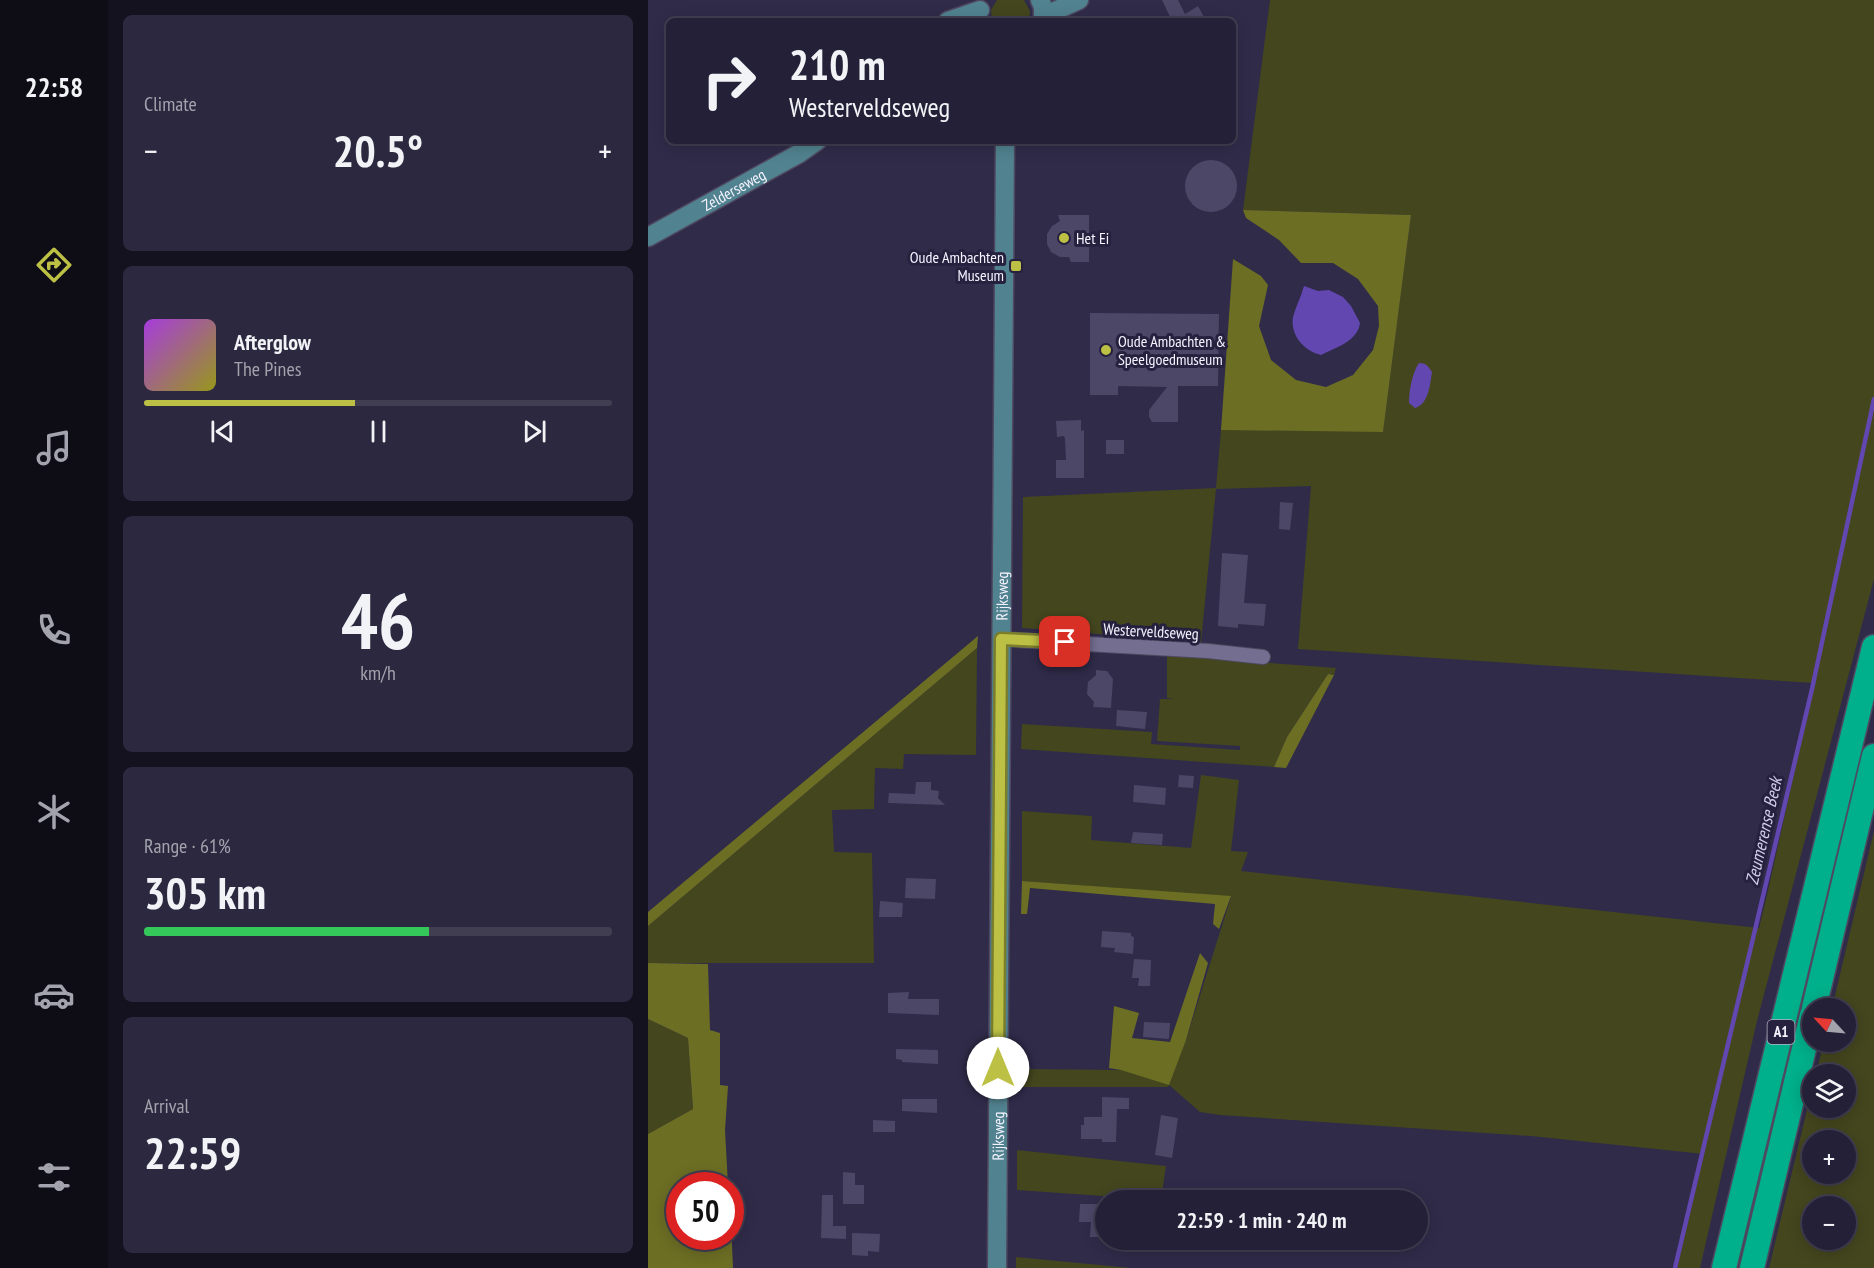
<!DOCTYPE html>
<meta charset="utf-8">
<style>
:root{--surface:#242037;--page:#2c283f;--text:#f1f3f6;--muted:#a3a3ad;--line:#413e52;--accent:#bcc044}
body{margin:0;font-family:"PT Sans Narrow",sans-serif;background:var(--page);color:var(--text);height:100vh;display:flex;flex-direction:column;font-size:22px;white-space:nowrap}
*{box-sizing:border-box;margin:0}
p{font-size:20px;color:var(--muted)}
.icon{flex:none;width:33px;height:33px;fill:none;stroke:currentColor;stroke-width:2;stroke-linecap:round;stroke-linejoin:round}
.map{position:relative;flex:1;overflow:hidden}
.side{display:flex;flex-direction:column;gap:15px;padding:15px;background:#14121e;width:540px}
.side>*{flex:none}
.banner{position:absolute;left:18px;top:18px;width:570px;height:126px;border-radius:9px;box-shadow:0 3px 15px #0003,0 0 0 2px var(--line);background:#242037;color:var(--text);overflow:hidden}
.needle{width:39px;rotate:296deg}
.fabs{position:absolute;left:1154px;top:998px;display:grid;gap:12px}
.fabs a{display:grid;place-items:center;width:54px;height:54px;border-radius:50%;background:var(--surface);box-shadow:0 3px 15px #0003,0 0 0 2px var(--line);font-size:30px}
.speed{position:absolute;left:18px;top:1172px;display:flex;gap:12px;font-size:30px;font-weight:700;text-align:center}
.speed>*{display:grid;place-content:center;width:78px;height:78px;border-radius:50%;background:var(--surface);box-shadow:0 3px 15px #0003,0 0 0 2px var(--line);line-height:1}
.speed .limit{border:9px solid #d22;background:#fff;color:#111}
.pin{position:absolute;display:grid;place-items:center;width:51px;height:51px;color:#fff;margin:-26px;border-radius:12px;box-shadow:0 3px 9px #0006}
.me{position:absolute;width:66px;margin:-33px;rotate:0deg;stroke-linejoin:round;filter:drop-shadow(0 0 4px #0008)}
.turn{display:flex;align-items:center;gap:21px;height:126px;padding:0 24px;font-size:27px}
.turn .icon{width:78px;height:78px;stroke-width:2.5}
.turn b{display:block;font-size:42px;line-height:51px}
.big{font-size:45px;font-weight:800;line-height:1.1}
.side .card{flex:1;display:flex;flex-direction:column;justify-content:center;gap:9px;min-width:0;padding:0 21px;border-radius:9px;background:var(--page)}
.side .dial{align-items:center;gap:0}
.dial b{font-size:78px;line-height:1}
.song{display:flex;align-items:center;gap:18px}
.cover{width:72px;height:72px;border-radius:9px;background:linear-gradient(135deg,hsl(280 70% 55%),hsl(60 70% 35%))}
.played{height:6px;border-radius:3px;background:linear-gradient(90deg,var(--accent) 45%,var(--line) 45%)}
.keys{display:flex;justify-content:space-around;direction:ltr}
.heat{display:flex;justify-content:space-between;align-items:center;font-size:33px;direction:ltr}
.charge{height:9px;border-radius:4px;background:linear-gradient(90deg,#34c759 61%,var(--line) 0)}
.trip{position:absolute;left:447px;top:1190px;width:333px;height:60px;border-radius:30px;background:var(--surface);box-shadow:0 3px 15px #0003,0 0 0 2px var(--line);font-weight:800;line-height:60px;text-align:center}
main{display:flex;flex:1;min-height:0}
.tabs{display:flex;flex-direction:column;width:108px;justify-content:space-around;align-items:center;background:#0e0d16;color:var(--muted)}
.tabs .icon{width:42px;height:42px}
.tabs .selected{color:var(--accent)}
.tabs b{font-size:27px;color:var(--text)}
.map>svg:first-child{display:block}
.green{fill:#44461e;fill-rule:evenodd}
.forest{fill:#6c6e24}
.water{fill:#6247b0}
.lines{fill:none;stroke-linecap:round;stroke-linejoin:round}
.stream{stroke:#6247b0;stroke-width:4.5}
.building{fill:#4c4767}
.street-casing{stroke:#4e4960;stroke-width:16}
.secondary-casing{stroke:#4e4960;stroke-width:21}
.highway-casing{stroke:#4e4960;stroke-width:27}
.street{stroke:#746f91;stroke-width:14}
.secondary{stroke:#51828f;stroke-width:18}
.highway{stroke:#00af8b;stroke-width:24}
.route-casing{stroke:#7a7d2c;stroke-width:15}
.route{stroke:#bcc044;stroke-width:10}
.poi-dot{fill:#bcc044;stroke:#26213e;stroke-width:2}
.labels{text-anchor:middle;stroke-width:6;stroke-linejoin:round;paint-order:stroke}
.shield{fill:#26213e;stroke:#b6b4c5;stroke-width:1.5}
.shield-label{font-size:15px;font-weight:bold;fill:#f4f3ff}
.street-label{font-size:16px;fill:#f4f3ff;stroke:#26213e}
.poi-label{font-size:16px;fill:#f4f3ff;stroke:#26213e;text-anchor:start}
.water-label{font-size:18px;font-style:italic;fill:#d1cee9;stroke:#26213e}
</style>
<main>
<nav class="tabs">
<b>22:58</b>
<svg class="icon selected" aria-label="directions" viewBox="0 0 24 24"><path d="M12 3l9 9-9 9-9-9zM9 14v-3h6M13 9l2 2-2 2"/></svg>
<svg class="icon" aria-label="music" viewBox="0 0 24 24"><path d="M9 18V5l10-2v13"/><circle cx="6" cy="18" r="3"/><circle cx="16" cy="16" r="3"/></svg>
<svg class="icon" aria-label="phone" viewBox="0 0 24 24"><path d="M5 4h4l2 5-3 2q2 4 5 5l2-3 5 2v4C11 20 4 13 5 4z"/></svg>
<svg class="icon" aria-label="climate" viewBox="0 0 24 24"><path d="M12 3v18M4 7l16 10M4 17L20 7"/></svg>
<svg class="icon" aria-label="car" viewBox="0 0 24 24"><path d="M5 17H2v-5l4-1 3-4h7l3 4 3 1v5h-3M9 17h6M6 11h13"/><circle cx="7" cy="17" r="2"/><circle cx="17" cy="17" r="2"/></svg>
<svg class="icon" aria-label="filters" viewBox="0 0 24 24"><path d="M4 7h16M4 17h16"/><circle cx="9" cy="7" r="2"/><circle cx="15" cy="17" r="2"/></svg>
</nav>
<section class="side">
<div class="card"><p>Climate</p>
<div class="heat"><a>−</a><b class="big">20.5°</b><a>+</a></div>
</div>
<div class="card">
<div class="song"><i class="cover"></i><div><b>Afterglow</b><p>The Pines</p></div></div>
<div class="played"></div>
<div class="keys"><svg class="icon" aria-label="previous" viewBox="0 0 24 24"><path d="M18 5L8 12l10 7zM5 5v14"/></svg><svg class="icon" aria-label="pause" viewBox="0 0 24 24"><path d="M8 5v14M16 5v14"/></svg><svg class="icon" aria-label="next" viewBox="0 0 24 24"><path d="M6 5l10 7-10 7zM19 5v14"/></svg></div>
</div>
<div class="card dial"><b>46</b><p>km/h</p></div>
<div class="card"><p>Range · 61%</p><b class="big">305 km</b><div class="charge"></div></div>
<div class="card"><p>Arrival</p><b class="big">22:59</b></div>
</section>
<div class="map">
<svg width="1226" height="1268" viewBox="0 0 1226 1268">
<rect width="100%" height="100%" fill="#302b49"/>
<path class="green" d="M349,0H376L382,11L381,21H344L343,10Z
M622,0H1226V579L1109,1021L1052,1268H1029L1056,1154L883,1136L572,1115L552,1112L521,1085L520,1087H371V1069L473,1070L538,1040L583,897L374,881V811L444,816L443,840L543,848L553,775L591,780L583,851L600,852L593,871L1111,928L1119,895L1166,683L650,649L663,486L568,489L553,642L374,628L375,497L568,488L573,430L735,431L763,215L595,210Z
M329,648L328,755L256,754L255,769L227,768L226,809L184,810L186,852L224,853L226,963H0V926Z
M519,655L688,668L686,675L680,674L639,737L626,767L373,749L374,724L504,732L503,744L592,750V746L509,741L512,699H526L519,698Z
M1226,831V1268H1121L1164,1089V1107H1197V1074H1168L1176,1041H1197V1008H1184ZM1164,1140H1197V1173H1164ZM1164,1206H1197V1239H1164Z
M0,1019L40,1038L45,1109L0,1134Z
M369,1150L518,1166L513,1200L369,1190Z
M368,1257L483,1268H368Z"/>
<path class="forest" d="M595,210L763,215L735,432L573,430L585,259L613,276L620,285L611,326L623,360L648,380L678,387L705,375L725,350L731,326L730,306L710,279L685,263H653L631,240L598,218Z
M330,636L329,648L0,926V912Z
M680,674L686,675L638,768L626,767L639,737Z
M374,881L583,896L571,929L565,924L567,904L382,888L379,914H373Z
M552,953L560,963L538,1040L521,1085L473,1070L461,1068L466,1006L491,1013L484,1038L522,1042Z
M0,963L60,964L62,1030L72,1033V1085L80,1086L77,1130L80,1185H32V1236H82L83,1221L85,1268H0V1134L45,1109L40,1038L0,1019Z"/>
<path class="water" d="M656,286L670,291L681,290L695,297L703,306L712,323C710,341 687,348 673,355C656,351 642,335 645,317C648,306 653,297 656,286Z
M771,363C778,363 780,366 784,372C782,384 781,404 767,408L761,403C761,391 764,373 771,363Z"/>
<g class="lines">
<path class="stream" d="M1027,1268L1164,689L1226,399"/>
</g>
<path class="building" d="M514,0H530L537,14L550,6L556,17L548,21H524Z
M537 186a26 26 0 1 1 52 0a26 26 0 1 1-52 0Z
M410,215H441V262H423L421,257H412L403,252L399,244V234L404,226L412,221Z
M442,313L571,314L570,386H530V422H504L501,417V410L519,387L470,386V395H442Z
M433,420V431L436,430V478H408V460H418L417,439L416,436L409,437L408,421Z
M458,440H476V454H458Z
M632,502L645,503L642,530L631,529Z
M574,553L600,555L596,603L618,604L616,626L590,624V628L570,626Z
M448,670L459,671L465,679L463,708L445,707L446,702L439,694L440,682L448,675Z
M469,710L499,712L497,729L468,726Z
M531,775L546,776L545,788L530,787Z
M268,782H283V790L291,791L290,798L297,805L240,803L241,793L267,794Z
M486,785L518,788L517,805L485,802Z
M485,832L515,834L514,845L483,843Z
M258,878L288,879L287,899L257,898Z
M232,901L255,903L254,917H231Z
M454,931L483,933V936L486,937L485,954L466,952L467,948L453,947Z
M486,959L503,960L502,986H490L491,978H484Z
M261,992L260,999H291V1015L240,1013V993Z
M496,1022L522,1023L521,1039L495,1037Z
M248,1049L290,1050V1064L254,1062V1060L248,1059Z
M454,1097L481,1098V1109H469L468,1142H454V1139H433V1125H436V1117H454Z
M254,1099H289V1113L254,1111Z
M513,1115L530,1118L524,1158L507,1155Z
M225,1120L247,1121V1132H225Z
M195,1172L207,1173V1185H216V1204H195Z
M174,1195H185V1226H198V1239L173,1238Z
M432,1204H455L454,1237H442L443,1222H431Z
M204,1233L232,1234L231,1252L220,1251V1256L204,1255Z"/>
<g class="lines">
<g class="street-casing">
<path id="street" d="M353,639L560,651L615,657"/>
</g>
<g class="secondary-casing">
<g id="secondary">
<path d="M392,0L395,7V21"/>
<path d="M396,16L431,0"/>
<path d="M300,21L332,10"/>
<path id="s1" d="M0,237L152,153L169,141"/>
<path id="s2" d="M349,1268L357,141"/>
</g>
</g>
<g class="highway-casing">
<path id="highway" d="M1166,1008L1226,756
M1076,1268L1226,647
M1104,1268L1164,1015"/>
</g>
<use href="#street" class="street"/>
<use href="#secondary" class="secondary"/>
<use href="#highway" class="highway"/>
</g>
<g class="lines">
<g class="route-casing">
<path id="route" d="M350,1068L353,639L417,642"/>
</g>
<use href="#route" class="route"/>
</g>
<g class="poi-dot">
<circle cx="416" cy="238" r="6"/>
<rect x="362" y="260" width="12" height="12" rx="3"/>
<circle cx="458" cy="350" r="6"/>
</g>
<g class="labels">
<rect class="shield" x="1119.5" y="1020" width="27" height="24" rx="4.5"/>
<g class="shield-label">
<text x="1133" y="1037">A1</text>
</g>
<g class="street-label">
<text dy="6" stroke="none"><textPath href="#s1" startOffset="98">Zelderseweg</textPath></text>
<text dy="6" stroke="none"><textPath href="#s2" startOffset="672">Rijksweg</textPath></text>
<text transform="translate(503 631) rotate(3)" y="6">Westerveldseweg</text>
<text dy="6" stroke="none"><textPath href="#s2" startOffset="132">Rijksweg</textPath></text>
</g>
<g class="poi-label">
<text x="428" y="244">Het Ei</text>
<text x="356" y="263" text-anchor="end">Oude Ambachten<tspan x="356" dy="18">Museum</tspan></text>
<text x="470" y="347">Oude Ambachten &amp;<tspan x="470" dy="18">Speelgoedmuseum</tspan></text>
</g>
<g class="water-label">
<text transform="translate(1116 831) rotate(-77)" y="6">Zeumerense Beek</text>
</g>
</g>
</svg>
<div class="fabs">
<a><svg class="needle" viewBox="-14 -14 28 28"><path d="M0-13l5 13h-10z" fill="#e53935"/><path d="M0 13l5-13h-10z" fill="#a3a3ad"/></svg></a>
<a><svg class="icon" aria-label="layers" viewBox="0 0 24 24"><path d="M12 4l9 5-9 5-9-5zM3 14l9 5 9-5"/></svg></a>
<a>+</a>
<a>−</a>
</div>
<div class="speed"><div class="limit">50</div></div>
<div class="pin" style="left:417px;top:642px;background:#d93025"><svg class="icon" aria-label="arrive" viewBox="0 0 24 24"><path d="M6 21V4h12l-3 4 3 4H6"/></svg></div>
<svg class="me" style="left:350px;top:1068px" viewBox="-20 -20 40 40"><circle r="19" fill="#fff"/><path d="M0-13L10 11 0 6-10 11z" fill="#bcc044"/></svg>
<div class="trip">22:59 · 1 min · 240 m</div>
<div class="banner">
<div class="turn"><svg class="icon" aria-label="right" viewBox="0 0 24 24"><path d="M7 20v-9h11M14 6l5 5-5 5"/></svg><div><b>210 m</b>Westerveldseweg</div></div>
</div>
</div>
</main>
